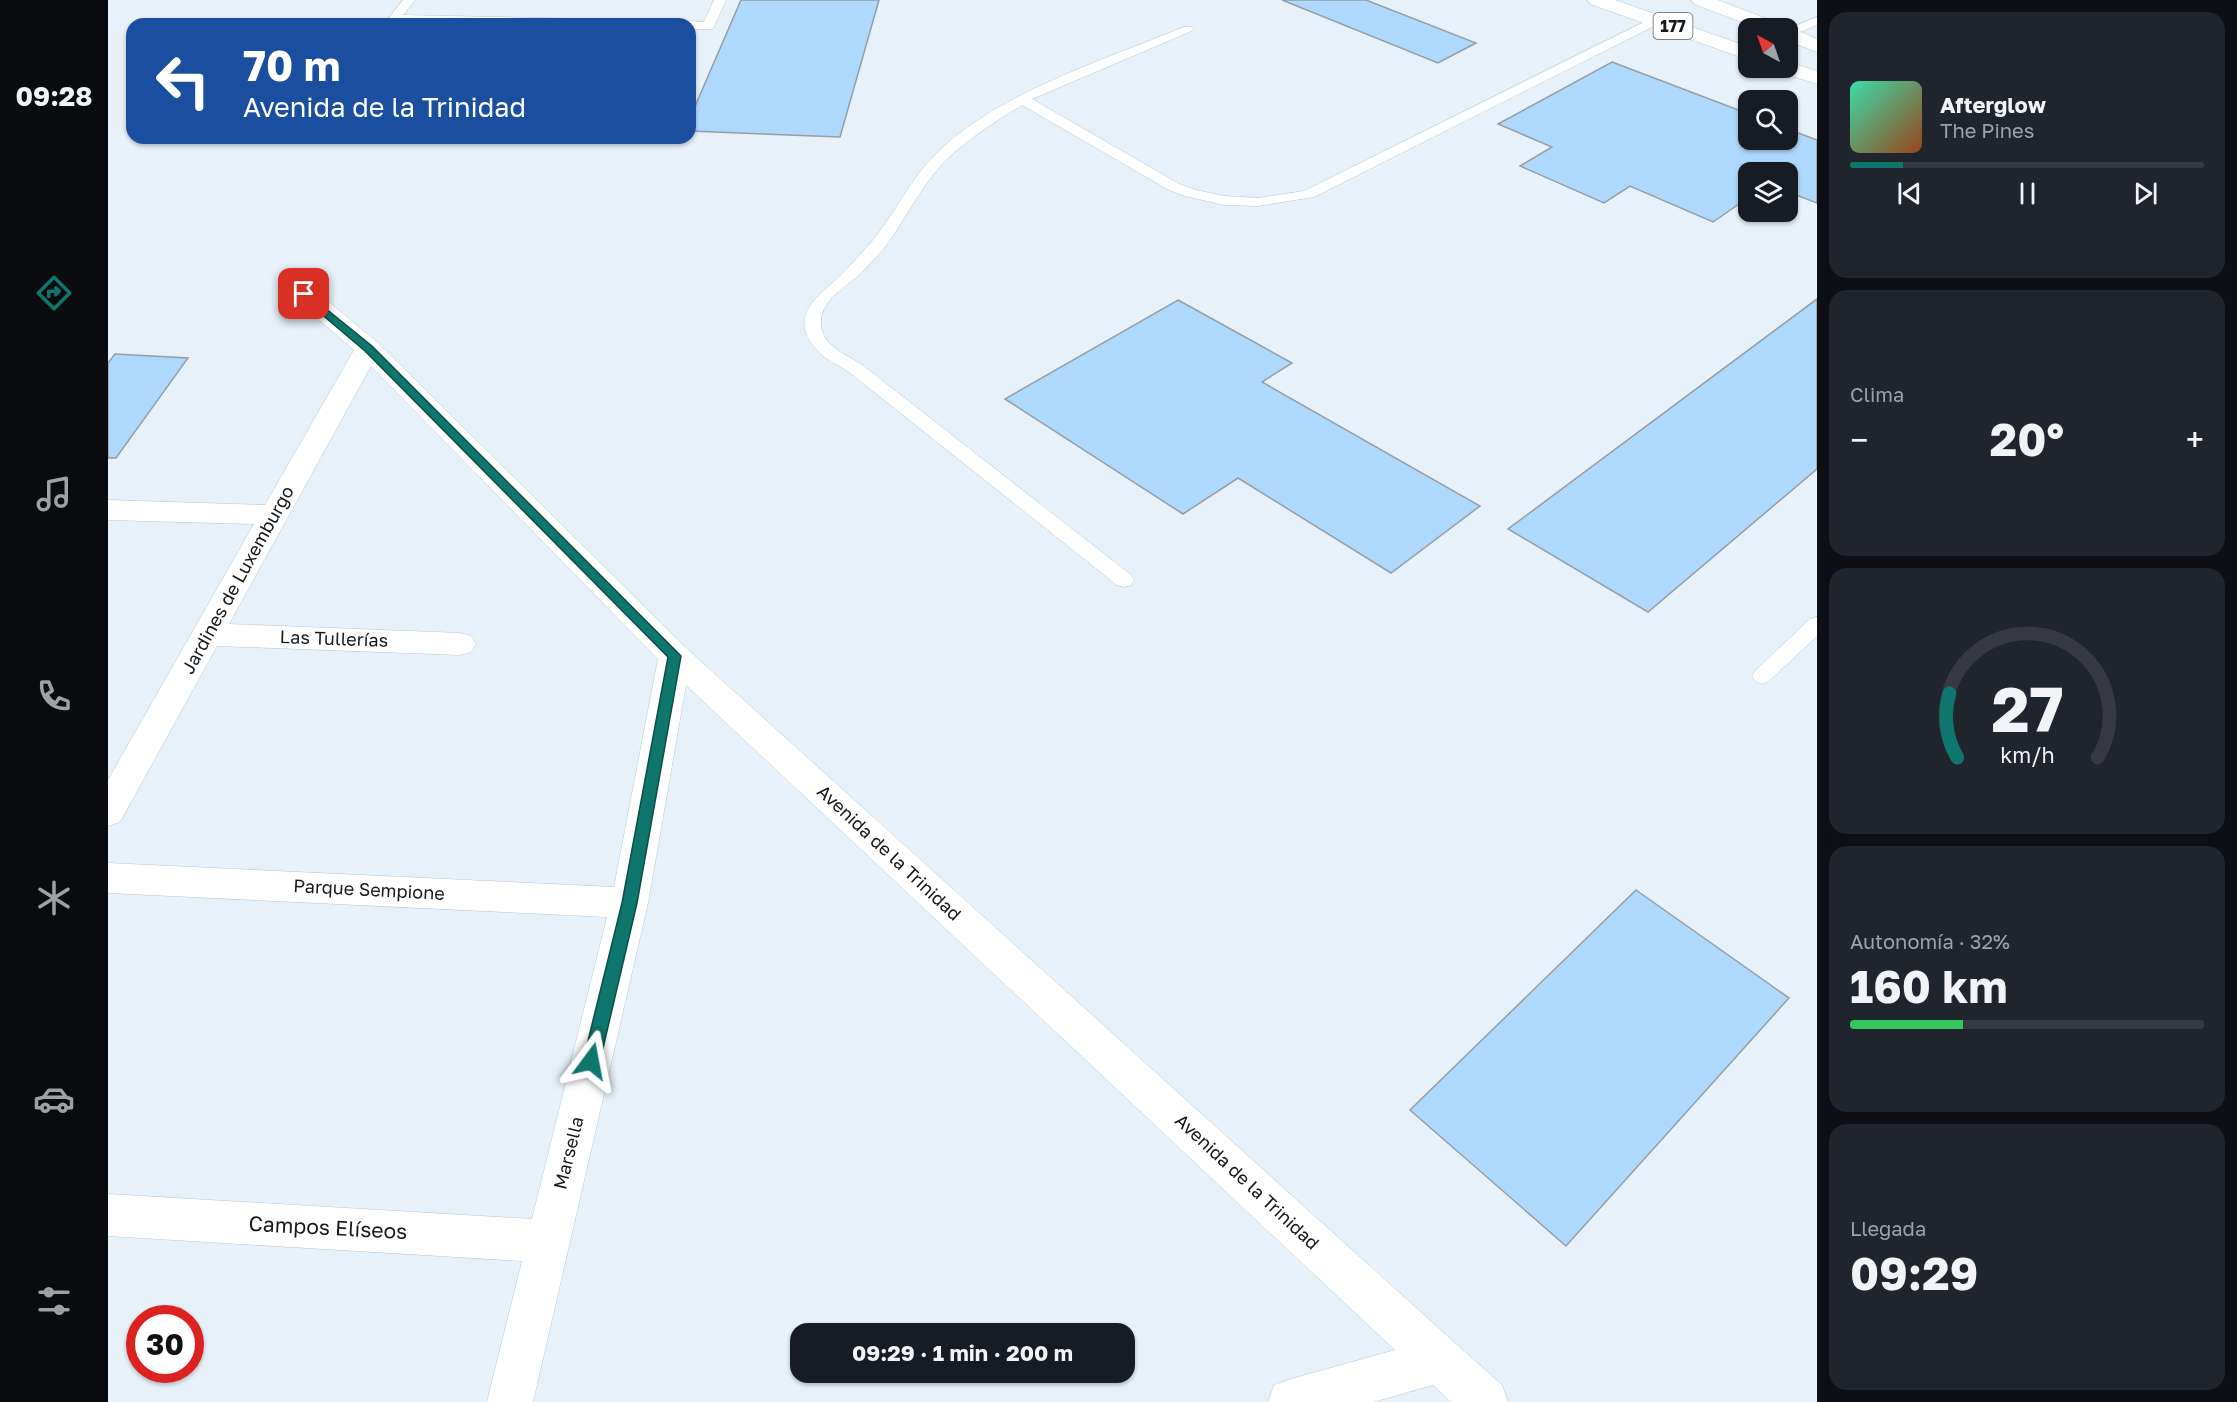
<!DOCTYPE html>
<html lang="es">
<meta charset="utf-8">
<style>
:root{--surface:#171b24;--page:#20242c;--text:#f1f3f6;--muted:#9ea1a6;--line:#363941;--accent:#0f766e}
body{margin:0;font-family:"Golos Text",sans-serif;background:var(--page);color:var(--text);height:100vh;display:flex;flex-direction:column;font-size:22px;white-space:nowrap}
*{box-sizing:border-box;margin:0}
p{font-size:20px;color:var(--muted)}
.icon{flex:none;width:33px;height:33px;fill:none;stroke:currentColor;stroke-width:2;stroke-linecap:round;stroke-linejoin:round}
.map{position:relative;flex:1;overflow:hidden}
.panel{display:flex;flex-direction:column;gap:12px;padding:12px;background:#0d0f14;width:420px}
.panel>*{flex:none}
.top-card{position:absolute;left:18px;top:18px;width:570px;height:126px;border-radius:18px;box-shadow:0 2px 4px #0004;background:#1a4fa0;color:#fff;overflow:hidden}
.needle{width:39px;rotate:320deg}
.fabs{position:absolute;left:1630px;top:18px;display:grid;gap:12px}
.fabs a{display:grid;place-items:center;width:60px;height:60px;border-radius:12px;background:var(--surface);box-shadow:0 2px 4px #0004;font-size:30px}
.speed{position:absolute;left:18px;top:1305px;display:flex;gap:12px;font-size:30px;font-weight:700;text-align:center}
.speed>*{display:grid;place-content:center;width:78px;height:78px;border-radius:50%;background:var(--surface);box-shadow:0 2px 4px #0004;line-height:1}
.speed .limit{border:9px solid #d22;background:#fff;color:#111}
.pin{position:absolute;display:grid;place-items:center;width:51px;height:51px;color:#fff;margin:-26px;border-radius:12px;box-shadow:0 3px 9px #0006}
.me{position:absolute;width:66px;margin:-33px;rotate:13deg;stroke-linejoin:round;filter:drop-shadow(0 0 4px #0008)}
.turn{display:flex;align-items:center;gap:21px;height:126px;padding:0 18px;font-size:27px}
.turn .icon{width:78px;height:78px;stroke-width:2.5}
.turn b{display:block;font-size:42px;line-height:51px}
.big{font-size:45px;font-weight:700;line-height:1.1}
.panel .tile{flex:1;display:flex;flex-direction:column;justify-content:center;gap:9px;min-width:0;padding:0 21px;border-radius:18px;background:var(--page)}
.panel .dial{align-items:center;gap:0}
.dial svg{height:156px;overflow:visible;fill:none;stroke:var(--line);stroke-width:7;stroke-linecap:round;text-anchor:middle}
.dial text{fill:var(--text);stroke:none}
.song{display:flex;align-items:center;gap:18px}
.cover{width:72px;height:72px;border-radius:9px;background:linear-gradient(135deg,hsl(160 70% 55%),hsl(20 70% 35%))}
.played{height:6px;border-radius:3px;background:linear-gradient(90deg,var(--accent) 15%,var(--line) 15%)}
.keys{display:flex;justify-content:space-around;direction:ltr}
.heat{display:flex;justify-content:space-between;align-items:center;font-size:33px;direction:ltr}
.charge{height:9px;border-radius:4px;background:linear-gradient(90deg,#34c759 32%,var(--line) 0)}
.trip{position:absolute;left:682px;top:1323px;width:345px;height:60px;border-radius:18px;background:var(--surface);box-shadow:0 2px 4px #0004;font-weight:700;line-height:60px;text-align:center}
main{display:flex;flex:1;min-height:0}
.menu{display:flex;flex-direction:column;width:108px;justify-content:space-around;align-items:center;background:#090b0e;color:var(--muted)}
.menu .icon{width:42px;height:42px}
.menu .selected{color:var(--accent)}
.menu b{font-size:27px;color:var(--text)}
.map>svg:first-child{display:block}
.building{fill:#aed9fd;stroke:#959ea5;stroke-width:1.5}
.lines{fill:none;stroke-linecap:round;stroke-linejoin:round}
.lane-casing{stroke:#bec8d0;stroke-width:1}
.street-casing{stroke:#bec8d0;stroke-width:1}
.primary-casing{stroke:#bec8d0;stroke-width:1}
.lane{fill:#fff;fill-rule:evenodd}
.street{fill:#fff;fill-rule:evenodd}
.primary{fill:#fff;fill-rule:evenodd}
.route{fill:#0f766e;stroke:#0a4d48;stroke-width:1.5}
.labels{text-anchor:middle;stroke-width:6;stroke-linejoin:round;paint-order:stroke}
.shield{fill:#fff;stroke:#5b5e5f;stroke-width:1.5}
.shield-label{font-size:16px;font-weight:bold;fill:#15191b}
.street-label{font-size:18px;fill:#15191b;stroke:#fff}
.near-street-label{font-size:21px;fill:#15191b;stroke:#fff}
</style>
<main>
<nav class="menu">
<b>09:28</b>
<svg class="icon selected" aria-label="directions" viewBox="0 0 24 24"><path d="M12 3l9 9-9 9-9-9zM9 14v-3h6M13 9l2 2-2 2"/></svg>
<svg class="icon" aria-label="music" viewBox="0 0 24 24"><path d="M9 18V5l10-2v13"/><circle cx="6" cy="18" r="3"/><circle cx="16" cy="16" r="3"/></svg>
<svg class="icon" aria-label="phone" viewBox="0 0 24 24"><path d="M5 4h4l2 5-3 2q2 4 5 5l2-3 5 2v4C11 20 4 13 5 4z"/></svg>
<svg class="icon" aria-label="climate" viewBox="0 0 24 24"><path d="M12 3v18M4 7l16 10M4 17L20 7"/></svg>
<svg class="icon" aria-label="car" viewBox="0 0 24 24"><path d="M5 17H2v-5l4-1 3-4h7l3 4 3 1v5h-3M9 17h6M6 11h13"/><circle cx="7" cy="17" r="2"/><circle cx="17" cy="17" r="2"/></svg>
<svg class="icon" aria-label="filters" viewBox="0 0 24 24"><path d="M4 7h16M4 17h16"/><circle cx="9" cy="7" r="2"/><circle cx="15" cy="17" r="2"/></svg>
</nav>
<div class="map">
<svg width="1709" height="1402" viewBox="0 0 1709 1402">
<rect width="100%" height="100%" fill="#e7f1f9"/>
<path class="building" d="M633,0H771L732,137L582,131V118Z
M1174,0H1258L1368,43L1330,63Z
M1504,62L1641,114V140H1680V129L1709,140V203L1680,192V172H1641V197L1605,222L1522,186L1496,203L1412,166L1444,147L1390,124Z
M1709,299V469L1540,612L1400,529Z
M1070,300L1184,363L1154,382L1372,506L1283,573L1130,478L1075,514L897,399Z
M7,354L80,358L8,458H0V363Z
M1528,890L1681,998L1458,1246L1302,1110Z"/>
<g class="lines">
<g class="lane-casing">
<path id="lane" d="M295,0H307L295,15L529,20L535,24L282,22L280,19Z
M606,0H618L605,29H582V24H576L582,21L596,22Z
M1548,16L1552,17L1554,20L1552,23L1206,197L1150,206L1116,205L1077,196L1061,190L914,105C887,122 859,139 836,162C815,184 801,212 784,237C776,250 764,261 754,272C739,287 712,299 713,324C714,346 737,354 753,364L1023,575L1026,580L1023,585L1016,587L1009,585L741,372C731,365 718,360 711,352C677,317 710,297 733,275C742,266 750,257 758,248C784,220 799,184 826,156C886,94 996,60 1076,27H1084L1086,30L924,99L1071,184L1088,190L1116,196L1150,198L1196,191Z
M1709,17V25L1680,37V29Z
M1709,617V636L1661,681L1654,684L1647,681L1644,676L1647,671L1702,619Z"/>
</g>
<g class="street-casing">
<path id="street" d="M196,287L205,289L269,342L578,648L1348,1344L1394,1385L1400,1402H1343L1325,1385L1265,1402H1160L1166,1385L1183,1379L1287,1350L578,685L540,903L425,1402H379L414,1261L0,1236V1194L424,1219L499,917L0,893V863L506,887L550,659L263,366L121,624L352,633L363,636L368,644L363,652L352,655L109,646L12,822L0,826V780L146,524L0,520V500L157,505L246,350L187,299L184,294L187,289Z"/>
</g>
<g class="primary-casing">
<path id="primary" d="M1479,0H1507L1641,47V60L1482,4Z
M1583,0H1610L1672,24L1675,28H1649L1586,4Z
M1678,28C1689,29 1699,35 1709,39V52L1680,41Z
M1680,62L1709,71V84L1672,72L1669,68H1680Z"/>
</g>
<use href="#lane" class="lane"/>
<use href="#street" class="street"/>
<use href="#primary" class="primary"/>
</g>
<path class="route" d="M196,291L264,346L573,656L529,903L492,1061L489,1066L483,1068L477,1066L475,1061L514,903L560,657L257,351L192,296V292Z"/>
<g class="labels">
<rect class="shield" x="1545.5" y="13" width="39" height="26" rx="4.5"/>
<g class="shield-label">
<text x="1565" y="32">177</text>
</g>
<g class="street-label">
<text transform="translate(130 580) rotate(-61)" y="6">Jardines de Luxemburgo</text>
<text transform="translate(226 639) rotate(2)" y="6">Las Tullerías</text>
<text transform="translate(781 853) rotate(43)" y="6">Avenida de la Trinidad</text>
<text transform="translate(261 890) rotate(3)" y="6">Parque Sempione</text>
<text transform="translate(461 1153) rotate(-76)" y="6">Marsella</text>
<text transform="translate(1139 1182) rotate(43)" y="6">Avenida de la Trinidad</text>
</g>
<g class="near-street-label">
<text transform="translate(220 1228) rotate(3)" y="7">Campos Elíseos</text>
</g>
</g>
</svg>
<div class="fabs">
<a><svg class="needle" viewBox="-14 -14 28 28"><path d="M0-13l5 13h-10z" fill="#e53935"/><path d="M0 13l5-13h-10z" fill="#9ea1a6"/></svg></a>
<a><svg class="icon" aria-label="search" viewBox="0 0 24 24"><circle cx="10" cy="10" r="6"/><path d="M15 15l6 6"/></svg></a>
<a><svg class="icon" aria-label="layers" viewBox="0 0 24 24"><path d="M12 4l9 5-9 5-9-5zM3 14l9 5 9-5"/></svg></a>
</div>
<div class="speed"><div class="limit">30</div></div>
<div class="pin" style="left:196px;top:294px;background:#d93025"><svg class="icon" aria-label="arrive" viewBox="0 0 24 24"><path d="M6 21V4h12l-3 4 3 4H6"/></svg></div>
<svg class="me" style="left:483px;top:1061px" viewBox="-20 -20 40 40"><path d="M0-17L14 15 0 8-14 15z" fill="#0f766e" stroke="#fff" stroke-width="4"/></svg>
<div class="trip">09:29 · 1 min · 200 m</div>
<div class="top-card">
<div class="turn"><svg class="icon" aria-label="left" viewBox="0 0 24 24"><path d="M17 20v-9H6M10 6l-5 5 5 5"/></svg><div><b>70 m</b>Avenida de la Trinidad</div></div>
</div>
</div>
<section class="panel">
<div class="tile">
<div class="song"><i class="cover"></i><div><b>Afterglow</b><p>The Pines</p></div></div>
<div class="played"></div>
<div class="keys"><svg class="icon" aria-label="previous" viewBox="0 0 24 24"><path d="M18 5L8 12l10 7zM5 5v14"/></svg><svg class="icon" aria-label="pause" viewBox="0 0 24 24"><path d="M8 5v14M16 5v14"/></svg><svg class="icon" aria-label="next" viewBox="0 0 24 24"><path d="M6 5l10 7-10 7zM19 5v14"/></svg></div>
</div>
<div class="tile"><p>Clima</p>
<div class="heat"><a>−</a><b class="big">20°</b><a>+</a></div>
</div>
<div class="tile dial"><svg viewBox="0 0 100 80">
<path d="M14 69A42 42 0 1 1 86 69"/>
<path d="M14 69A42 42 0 0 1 10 36" stroke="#0f766e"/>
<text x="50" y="56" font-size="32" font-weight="700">27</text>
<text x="50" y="72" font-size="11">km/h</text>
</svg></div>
<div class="tile"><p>Autonomía · 32%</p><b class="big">160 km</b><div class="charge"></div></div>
<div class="tile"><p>Llegada</p><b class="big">09:29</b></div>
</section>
</main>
